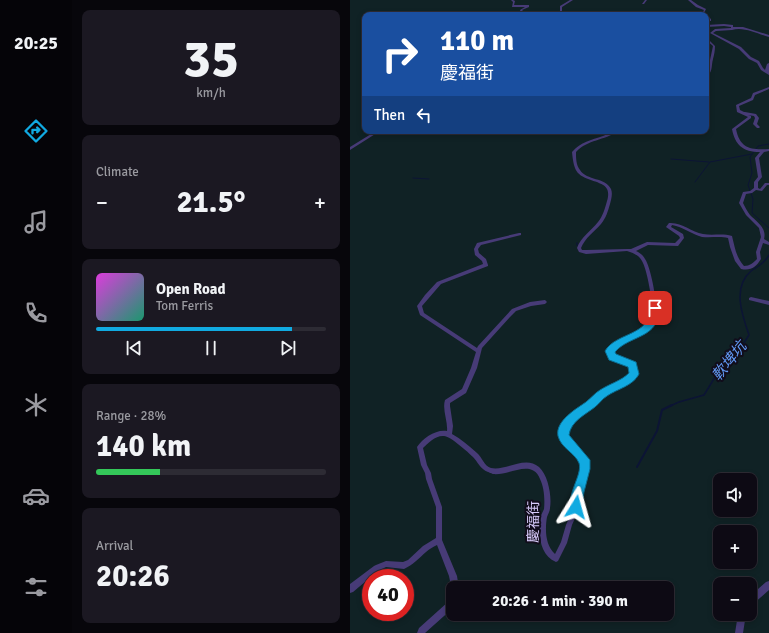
<!DOCTYPE html>
<meta charset="utf-8">
<style>
:root{--surface:#0d0a14;--page:#1b1822;--text:#f1f3f6;--muted:#9a9aa0;--line:#2d2b34;--accent:#11aae1}
body{margin:0;font-family:Signika,"Noto Sans TC",sans-serif;background:var(--page);color:var(--text);height:100vh;display:flex;flex-direction:column;font-size:15px;white-space:nowrap}
*{box-sizing:border-box;margin:0}
p{font-size:13px;color:var(--muted)}
.icon{flex:none;width:22px;height:22px;fill:none;stroke:currentColor;stroke-width:2;stroke-linecap:round;stroke-linejoin:round}
.map{position:relative;flex:1;overflow:hidden}
.side{display:flex;flex-direction:column;gap:10px;padding:10px;background:#07060b;width:278px}
.side>*{flex:none}
.guide{position:absolute;left:12px;top:12px;width:347px;height:122px;border-radius:8px;box-shadow:0 2px 6px #0003,0 0 0 1px var(--line);background:#1a4fa0;color:#fff;overflow:hidden}
.controls{position:absolute;left:363px;top:473px;display:grid;gap:8px}
.controls a{display:grid;place-items:center;width:44px;height:44px;border-radius:8px;background:var(--surface);box-shadow:0 2px 6px #0003,0 0 0 1px var(--line);font-size:20px}
.speed{position:absolute;left:12px;top:569px;display:flex;gap:8px;font-size:20px;font-weight:700;text-align:center}
.speed>*{display:grid;place-content:center;width:52px;height:52px;border-radius:50%;background:var(--surface);box-shadow:0 2px 6px #0003,0 0 0 1px var(--line);line-height:1}
.speed .limit{border:6px solid #d22;background:#fff;color:#111}
.pin{position:absolute;display:grid;place-items:center;width:34px;height:34px;color:#fff;margin:-17px;border-radius:8px;box-shadow:0 2px 6px #0006}
.me{position:absolute;width:44px;margin:-22px;rotate:8deg;stroke-linejoin:round;filter:drop-shadow(0 0 3px #0008)}
.turn{display:flex;align-items:center;gap:14px;height:84px;padding:0 12px;font-size:18px}
.turn .icon{width:52px;height:52px;stroke-width:2.5}
.turn b{display:block;font-size:28px;line-height:34px}
.then{display:flex;align-items:center;height:38px;padding:0 12px;background:#0003;gap:8px;font-size:15px}
.big{font-size:30px;font-weight:800;line-height:1.1}
.side .tile{flex:1;display:flex;flex-direction:column;justify-content:center;gap:6px;min-width:0;padding:0 14px;border-radius:8px;background:var(--page)}
.side .dial{align-items:center;gap:0}
.dial b{font-size:52px;line-height:1}
.song{display:flex;align-items:center;gap:12px}
.cover{width:48px;height:48px;border-radius:6px;background:linear-gradient(135deg,hsl(300 70% 55%),hsl(160 70% 35%))}
.played{height:4px;border-radius:2px;background:linear-gradient(90deg,var(--accent) 85%,var(--line) 85%)}
.keys{display:flex;justify-content:space-around;direction:ltr}
.heat{display:flex;justify-content:space-between;align-items:center;font-size:22px;direction:ltr}
.charge{height:6px;border-radius:3px;background:linear-gradient(90deg,#34c759 28%,var(--line) 0)}
.trip{position:absolute;left:96px;top:581px;width:228px;height:40px;border-radius:8px;background:var(--surface);box-shadow:0 2px 6px #0003,0 0 0 1px var(--line);font-weight:800;line-height:40px;text-align:center}
main{display:flex;flex:1;min-height:0}
.menu{display:flex;flex-direction:column;width:72px;justify-content:space-around;align-items:center;background:#050408;color:var(--muted)}
.menu .icon{width:28px;height:28px}
.menu .current{color:var(--accent)}
.menu b{font-size:18px;color:var(--text)}
.map>svg:first-child{display:block}
.green{fill:#102225;fill-rule:evenodd}
.lines{fill:none;stroke-linecap:round;stroke-linejoin:round}
.stream-far2{stroke:#0c1435;stroke-width:1}
.stream-far1{stroke:#0c1435;stroke-width:1.5}
.stream{stroke:#0c1435;stroke-width:2}
.minor{fill:#473b77;fill-rule:evenodd}
.route{fill:#11aae1;stroke:#0b6e92}
.labels{text-anchor:middle;stroke-width:4;stroke-linejoin:round;paint-order:stroke}
.street-label{font-size:14px;fill:#d8cbfb;stroke:#110d1b}
.water-label{font-size:15px;font-style:italic;fill:#6198f3;stroke:#110d1b}
</style>
<main>
<nav class="menu">
<b>20:25</b>
<svg class="icon current" aria-label="directions" viewBox="0 0 24 24"><path d="M12 3l9 9-9 9-9-9zM9 14v-3h6M13 9l2 2-2 2"/></svg>
<svg class="icon" aria-label="music" viewBox="0 0 24 24"><path d="M9 18V5l10-2v13"/><circle cx="6" cy="18" r="3"/><circle cx="16" cy="16" r="3"/></svg>
<svg class="icon" aria-label="phone" viewBox="0 0 24 24"><path d="M5 4h4l2 5-3 2q2 4 5 5l2-3 5 2v4C11 20 4 13 5 4z"/></svg>
<svg class="icon" aria-label="climate" viewBox="0 0 24 24"><path d="M12 3v18M4 7l16 10M4 17L20 7"/></svg>
<svg class="icon" aria-label="car" viewBox="0 0 24 24"><path d="M5 17H2v-5l4-1 3-4h7l3 4 3 1v5h-3M9 17h6M6 11h13"/><circle cx="7" cy="17" r="2"/><circle cx="17" cy="17" r="2"/></svg>
<svg class="icon" aria-label="filters" viewBox="0 0 24 24"><path d="M4 7h16M4 17h16"/><circle cx="9" cy="7" r="2"/><circle cx="15" cy="17" r="2"/></svg>
</nav>
<section class="side">
<div class="tile dial"><b>35</b><p>km/h</p></div>
<div class="tile"><p>Climate</p>
<div class="heat"><a>−</a><b class="big">21.5°</b><a>+</a></div>
</div>
<div class="tile">
<div class="song"><i class="cover"></i><div><b>Open Road</b><p>Tom Ferris</p></div></div>
<div class="played"></div>
<div class="keys"><svg class="icon" aria-label="previous" viewBox="0 0 24 24"><path d="M18 5L8 12l10 7zM5 5v14"/></svg><svg class="icon" aria-label="pause" viewBox="0 0 24 24"><path d="M8 5v14M16 5v14"/></svg><svg class="icon" aria-label="next" viewBox="0 0 24 24"><path d="M6 5l10 7-10 7zM19 5v14"/></svg></div>
</div>
<div class="tile"><p>Range · 28%</p><b class="big">140 km</b><div class="charge"></div></div>
<div class="tile"><p>Arrival</p><b class="big">20:26</b></div>
</section>
<div class="map">
<svg width="419" height="633" viewBox="0 0 419 633">
<rect width="100%" height="100%" fill="#110d1b"/>
<path class="green" d="M0,0H419V633H0ZM15,15H356V131H15ZM370,480H400V510H370ZM370,532H400V562H370ZM21,578H55V612H21ZM370,584H400V614H370ZM103,588H317V614H103Z"/>
<g class="lines">
<path class="stream-far2" d="M419,144L408,146L400,157L402,173L398,185L403,199L402,213L419,228
M321,159L359,162
M63,178L79,179
M345,182L360,162L402,154"/>
<path class="stream-far1" d="M227,243V245
M320,406L329,402L354,395L373,364L390,349L399,335C392,315 382,287 401,271C408,266 415,263 419,255"/>
<path class="stream" d="M287,467L307,431L312,410L322,405"/>
<path class="minor" d="M161,0H163L165,1L164,5H179V7L172,10L173,11L202,13L210,11V6L220,0H223L212,7V13L199,15L198,14L171,13L170,10L175,7H162L163,2Z
M295,0H297L294,4H292Z
M338,0H341L348,5L356,9L354,13L361,19V21H356V19H358L356,18V15H354L352,13L354,10L346,7Z
M374,24L383,25V27H393L419,35V37C408,34 393,26 382,30L366,31L363,33L391,47L401,57L409,61L413,68L415,70L417,64L419,63V75L411,70L407,63L399,59L389,49L360,33L365,29L381,28V27L374,26L356,27V25Z
M356,37L365,46C365,51 364,55 363,59C361,67 363,72 356,77V74L359,68L360,60L363,46L356,40Z
M419,87V89L405,95L403,100L389,106L390,110L394,112H395L406,114L409,118L407,124L410,127L409,128H407L403,124L405,118L404,116L398,115L401,116V118L386,129C390,149 401,150 419,149V151L414,152L409,158L412,177L408,182V188L410,189L415,183H419V185H417L412,191L406,190L402,193L396,194L393,203C395,207 397,211 400,215C407,222 417,228 414,239L419,242V245L413,243L410,252L411,259C406,267 401,271 391,269L385,261L380,247L378,238C370,236 361,238 352,237C342,234 333,227 322,225L321,227L333,234L334,238L328,246L298,245L286,251C290,253 293,255 295,259C301,267 308,306 306,316C305,320 303,325 299,329C289,340 272,339 263,351L264,356L285,363L287,374L281,381L255,396L243,406L225,418L223,422L218,427L217,436L221,442L235,455L238,469L231,492L230,507L222,525L217,543L208,561L206,562C189,555 188,533 191,517C191,514 193,512 194,509C195,499 194,487 190,479C182,458 159,476 143,474C143,474 138,472 138,472C130,469 128,462 123,457C118,452 100,436 94,436C86,435 78,443 73,448L77,465L81,473L82,479L92,507V540L107,576L109,588H103L102,591L99,576L87,545C83,547 79,549 76,552C69,558 63,565 54,569L36,567L28,571L3,592L0,593V584L24,566L26,565L36,561L53,562L58,560L73,546L86,538V507L76,479L75,473L71,465L67,447C73,438 86,429 97,431C98,421 92,410 95,400L112,389L121,368L126,352L70,315L67,306L75,295L87,282L133,264L132,261L125,255L124,249L127,243L169,233H171V235L131,245L128,249L129,253L136,259L138,265V266L91,284L72,306L74,313L127,348L128,346L162,309L180,302L195,300L197,302L195,304L181,306L166,311L160,317L132,348L127,368L116,393L100,403V406L103,426L102,434C111,439 119,446 127,453C132,457 134,466 141,468C157,471 175,455 189,467C198,475 202,496 200,508C200,511 198,514 197,517C195,529 195,545 205,554L211,542L216,525L224,507L225,492L232,469L230,458L217,446L211,436L212,426L219,418L221,414L239,402L251,392L277,377L281,373L280,366L260,358L257,351C267,335 287,338 298,324C300,320 301,317 302,312C303,303 297,269 292,261C289,255 283,253 277,251L236,254L229,252L227,248C231,237 241,231 248,222C253,216 255,208 257,201C258,198 259,193 257,189C255,185 251,184 247,182C227,176 224,173 222,152C231,142 241,140 253,136C258,134 262,131 268,131C254,141 238,139 226,152C226,158 226,165 230,170C237,181 255,177 261,189C263,194 261,200 260,204C258,211 256,218 251,224C244,232 235,238 231,248L232,250H236L277,249H281L297,242L325,243L330,238L329,236L316,227L319,223C332,222 341,232 353,234C363,236 372,233 382,236C385,248 386,257 394,266C400,266 403,263 407,259L406,252L411,237L409,228L396,215L389,203L393,192L400,191L404,188V182L408,177L405,158L410,152C393,152 385,145 382,129L398,117L387,112L386,105L401,98L403,93Z
M26,131H30L0,150V147Z
M401,297L419,301V305L399,300V298Z
M419,581V590L403,604L400,605V596L416,582Z
M103,597V608L75,633H67L69,628L98,602L100,598Z
M388,614H396L393,633H385Z"/>
</g>
<path class="route" d="M305,305L309,308C310,339 279,335 265,352L266,354L286,362L289,374C283,386 267,389 257,396C252,399 249,404 245,407C235,415 221,421 219,435L240,460V469L234,492L231,511L226,513L222,511C215,495 233,475 229,463C225,453 211,448 208,436C205,421 226,409 236,402C241,398 245,393 250,390C259,384 271,381 279,373L278,367L259,360L255,351C266,332 301,336 300,308Z"/>
<g class="labels">
<g class="street-label">
<text transform="translate(183 522) rotate(-89)" y="5">慶福街</text>
</g>
<g class="water-label">
<text transform="translate(379 361) rotate(-51)" y="5">軟埤坑</text>
</g>
</g>
</svg>
<div class="controls">
<a><svg class="icon" aria-label="sound" viewBox="0 0 24 24"><path d="M4 9h4l5-4v14l-5-4H4zM17 9q2 3 0 6"/></svg></a>
<a>+</a>
<a>−</a>
</div>
<div class="speed"><div class="limit">40</div></div>
<div class="pin" style="left:305px;top:308px;background:#d93025"><svg class="icon" aria-label="arrive" viewBox="0 0 24 24"><path d="M6 21V4h12l-3 4 3 4H6"/></svg></div>
<svg class="me" style="left:226px;top:507px" viewBox="-20 -20 40 40"><path d="M0-17L14 15 0 8-14 15z" fill="#11aae1" stroke="#fff" stroke-width="4"/></svg>
<div class="trip">20:26 · 1 min · 390 m</div>
<div class="guide">
<div class="turn"><svg class="icon" aria-label="right" viewBox="0 0 24 24"><path d="M7 20v-9h11M14 6l5 5-5 5"/></svg><div><b>110 m</b>慶福街</div></div>
<div class="then">Then<svg class="icon" aria-label="left" viewBox="0 0 24 24"><path d="M17 20v-9H6M10 6l-5 5 5 5"/></svg></div>
</div>
</div>
</main>
